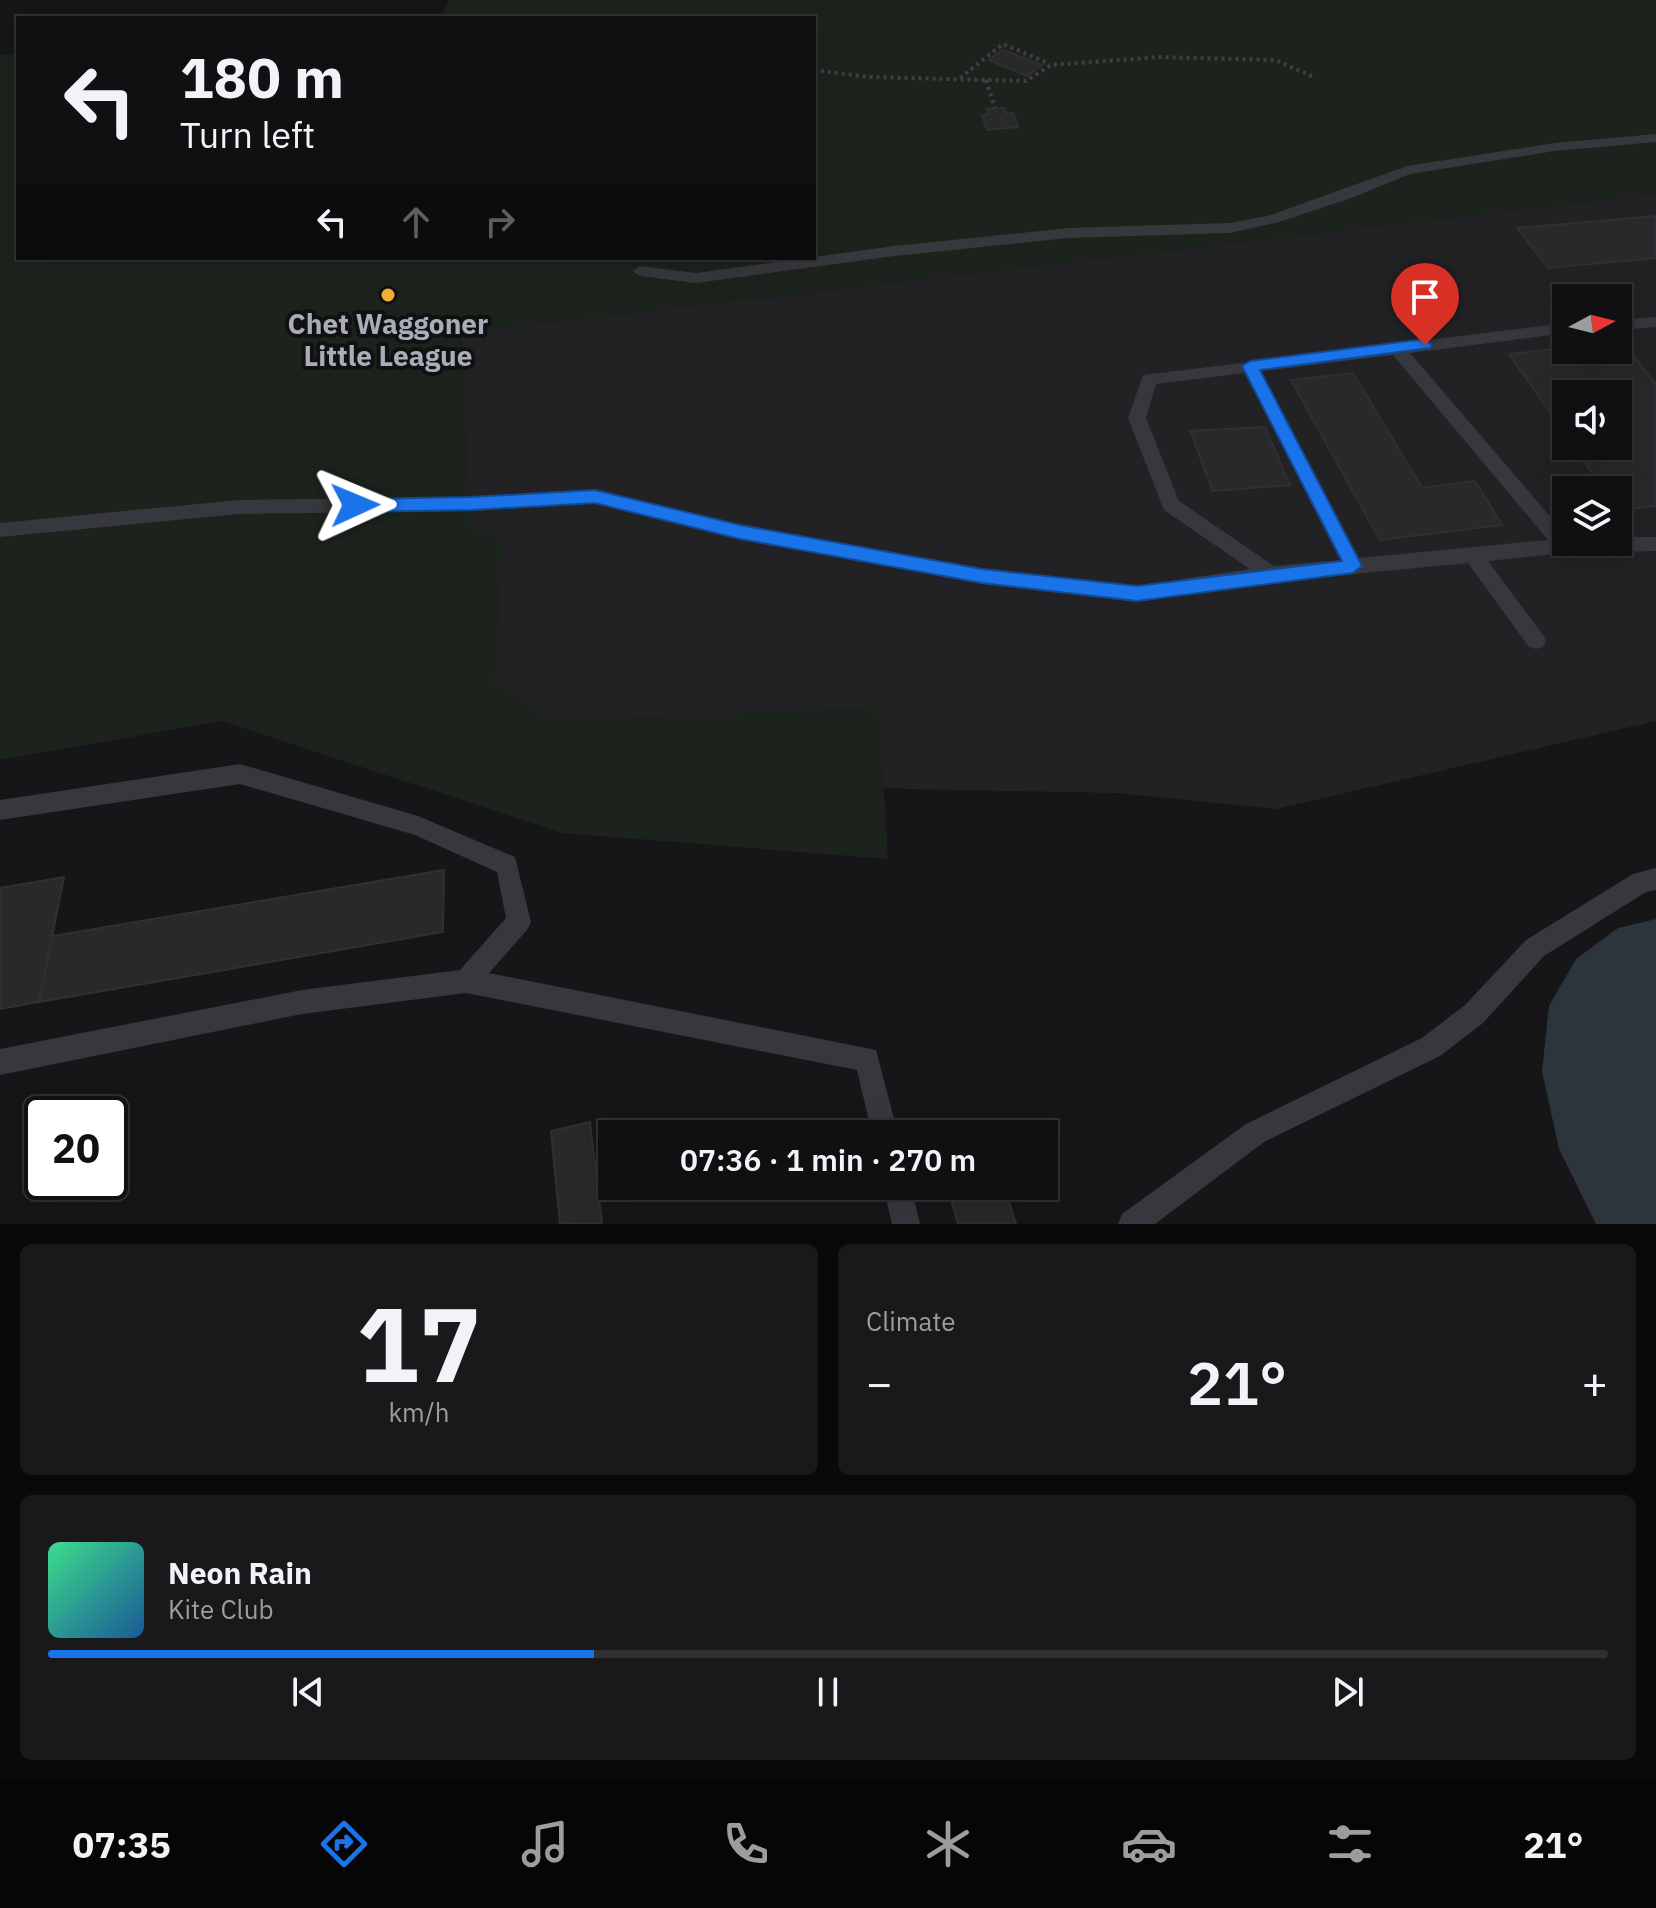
<!DOCTYPE html>
<meta charset="utf-8">
<style>
:root{--surface:#101012;--page:#19191b;--text:#f1f3f6;--muted:#9c9d9f;--line:#303032;--accent:#1a73e8}
body{margin:0;font-family:"IBM Plex Sans",sans-serif;background:var(--page);color:var(--text);height:100vh;display:flex;flex-direction:column;font-size:30px;white-space:nowrap}
*{box-sizing:border-box;margin:0}
p{font-size:26px;color:var(--muted)}
.icon{flex:none;width:44px;height:44px;fill:none;stroke:currentColor;stroke-width:2;stroke-linecap:round;stroke-linejoin:round}
.map{position:relative;height:1224px;overflow:hidden}
.panel{display:flex;flex-direction:column;gap:20px;padding:20px;background:#09090a;flex:1}
.panel>*{flex:none}
.banner{position:absolute;left:16px;top:16px;width:800px;height:244px;border-radius:0px;box-shadow:0 8px 32px #0002,0 0 0 2px var(--line);background:#101012;color:var(--text);overflow:hidden}
.needle{width:52px;rotate:83deg}
.tools{position:absolute;left:1552px;top:284px;display:grid;gap:16px}
.tools a{display:grid;place-items:center;width:80px;height:80px;border-radius:0px;background:var(--surface);box-shadow:0 8px 32px #0002,0 0 0 2px var(--line);font-size:40px}
.speed{position:absolute;left:24px;top:1096px;display:flex;gap:16px;font-size:40px;font-weight:700;text-align:center}
.speed>*{display:grid;place-content:center;width:104px;height:104px;border-radius:50%;background:var(--surface);box-shadow:0 8px 32px #0002,0 0 0 2px var(--line);line-height:1}
.speed .limit{border:4px solid #111;border-radius:12px;background:#fff;color:#111}
.pin{position:absolute;display:grid;place-items:center;width:68px;height:68px;color:#fff;margin:-82px -34px;border-radius:50% 50% 50% 0;rotate:-45deg;box-shadow:0 0 8px #0007}
.pin .icon{rotate:45deg}
.me{position:absolute;width:88px;margin:-44px;rotate:89deg;stroke-linejoin:round;filter:drop-shadow(0 0 6px #0008)}
.turn{display:flex;align-items:center;gap:28px;height:168px;padding:0 32px;font-size:36px}
.turn .icon{width:104px;height:104px;stroke-width:2.5}
.turn b{display:block;font-size:56px;line-height:68px}
.lanes{display:flex;align-items:center;height:76px;padding:0 32px;background:#0003;justify-content:center;gap:40px;direction:ltr}
.lanes .off{opacity:.35}
.big{font-size:60px;font-weight:600;line-height:1.1}
.panel .tile{flex:1;display:flex;flex-direction:column;justify-content:center;gap:12px;min-width:0;padding:0 28px;border-radius:12px;background:var(--page)}
.panel .dial{align-items:center;gap:0}
.dial b{font-size:104px;line-height:1}
.song{display:flex;align-items:center;gap:24px}
.cover{width:96px;height:96px;border-radius:12px;background:linear-gradient(135deg,hsl(150 70% 55%),hsl(210 70% 35%))}
.played{height:8px;border-radius:4px;background:linear-gradient(90deg,var(--accent) 35%,var(--line) 35%)}
.keys{display:flex;justify-content:space-around;direction:ltr}
.heat{display:flex;justify-content:space-between;align-items:center;font-size:44px;direction:ltr}
.panel .tiles{flex:1;display:grid;gap:20px;grid-template-columns:1fr 1fr}
.tile:last-child{grid-column:span 2}
.trip{position:absolute;left:598px;top:1120px;width:460px;height:80px;border-radius:0px;background:var(--surface);box-shadow:0 8px 32px #0002,0 0 0 2px var(--line);font-weight:600;line-height:80px;text-align:center}
.tab-bar{display:flex;height:128px;justify-content:space-around;align-items:center;background:#060607;color:var(--muted)}
.tab-bar .icon{width:56px;height:56px}
.tab-bar .on{color:var(--accent)}
.tab-bar b{font-size:36px;color:var(--text)}
.map>svg:first-child{display:block}
.built{fill:#222225;fill-rule:evenodd}
.green{fill:#1c231d}
.water{fill:#2c353c}
.building{fill:#29292c;stroke:#303034;stroke-width:2}
.lines{fill:none;stroke-linecap:round;stroke-linejoin:round}
.path{stroke:#3d3f44;stroke-width:4;stroke-dasharray:3 4;stroke-linecap:butt}
.lane{fill:#37383d;fill-rule:evenodd}
.route{fill:#1a73e8;stroke:#114b97;stroke-width:2}
.poi-dot{fill:#f2b134;stroke:#111113;stroke-width:3}
.labels{text-anchor:middle;stroke-width:8;stroke-linejoin:round;paint-order:stroke}
.poi-label{font-size:28px;font-weight:bold;fill:#a8adb8;stroke:#111113}
</style>
<div class="map">
<svg width="1656" height="1224" viewBox="0 0 1656 1224">
<rect width="100%" height="100%" fill="#161618"/>
<path class="built" d="M1656,194V721L1276,809L1116,793L906,789L720,776L474,738L461,333ZM1566,298H1618V350H1566ZM1566,394H1618V446H1566ZM1566,490H1618V542H1566Z"/>
<path class="green" d="M449,0H1656V194L462,333L471,526L504,540L495,681L554,720L879,707L888,859L562,833L222,721L0,760V55L18,53V258H814V18H395L442,14Z"/>
<path class="water" d="M1656,919V1224H1596L1559,1149L1542,1071L1549,1006L1576,959L1618,928Z"/>
<path class="building" d="M1003,50L1042,65L1027,76L989,60Z
M1004,108L1006,113H1013L1018,127L987,130L982,115L989,114L987,109Z
M1656,216V258L1548,268L1517,228Z
M1618,343H1623L1656,384V506L1619,510L1618,490H1604L1573,446H1618V394H1566V435L1509,354L1566,348L1618,350Z
M1353,373L1422,488L1475,481L1502,525L1380,540L1291,380Z
M1265,427L1290,485L1213,491L1190,431Z
M444,870L443,932L39,1002L52,936Z
M64,877L39,1002L0,1009V888Z
M590,1122L602,1224H560L551,1131Z
M947,1186H1004L1016,1224H958Z"/>
<g class="lines">
<path class="path" d="M814,70L869,77L1026,81L1051,65L1160,57L1275,60L1314,77
M960,78L1003,44L1050,64
M986,80L995,108"/>
<path class="lane" d="M1656,134V142L1555,151L1410,174L1354,197L1276,223L1229,233L1068,238L894,256L696,283L640,276L632,271L640,266L696,273L894,246L1068,228L1229,223L1268,216L1407,166L1555,143Z
M1656,317V327L1618,330V320Z
M1566,323V333L1410,353L1566,535V542H1618V537H1656V551L1564,553L1488,561L1543,635L1546,641L1543,647L1536,649L1529,647L1468,563L1271,582L1137,602L982,584L740,539L595,503L471,511L239,514L0,537V523L239,500L471,497L595,489L740,525L982,568L1137,586L1250,569L1164,510L1128,418L1143,375ZM1393,355L1548,540L1359,558L1261,371ZM1245,373L1340,560L1274,566L1179,501L1146,418L1156,384Z
M240,764L418,816L515,857L531,922L527,930L489,973L876,1050L898,1134H872L857,1070L466,993L302,1014L0,1075V1049L302,990L460,970L506,918L497,872L415,835L240,784L0,820V800Z
M1656,868V890L1646,892L1544,956L1483,1023L1440,1056L1264,1142L1155,1224H1118L1122,1214L1246,1124L1422,1038L1465,1005L1526,940L1633,874Z
M883,1186H911L920,1224H892Z"/>
</g>
<path class="route" d="M1425,339L1432,345L1430,348L1260,370L1362,566L1353,573L1137,601L982,583L740,539L595,503L471,510L355,512L347,505L355,499L471,497L595,490L740,525L982,569L1137,586L1342,561L1242,366L1250,361Z"/>
<circle class="poi-dot" cx="388" cy="295" r="8"/>
<g class="labels">
<g class="poi-label">
<text x="388" y="334">Chet Waggoner<tspan x="388" dy="32">Little League</tspan></text>
</g>
</g>
</svg>
<div class="tools">
<a><svg class="needle" viewBox="-14 -14 28 28"><path d="M0-13l5 13h-10z" fill="#e53935"/><path d="M0 13l5-13h-10z" fill="#9c9d9f"/></svg></a>
<a><svg class="icon" aria-label="sound" viewBox="0 0 24 24"><path d="M4 9h4l5-4v14l-5-4H4zM17 9q2 3 0 6"/></svg></a>
<a><svg class="icon" aria-label="layers" viewBox="0 0 24 24"><path d="M12 4l9 5-9 5-9-5zM3 14l9 5 9-5"/></svg></a>
</div>
<div class="speed"><div class="limit">20</div></div>
<div class="pin" style="left:1425px;top:345px;background:#d93025"><svg class="icon" aria-label="arrive" viewBox="0 0 24 24"><path d="M6 21V4h12l-3 4 3 4H6"/></svg></div>
<svg class="me" style="left:355px;top:505px" viewBox="-20 -20 40 40"><path d="M0-17L14 15 0 8-14 15z" fill="#1a73e8" stroke="#fff" stroke-width="4"/></svg>
<div class="trip">07:36 · 1 min · 270 m</div>
<div class="banner">
<div class="turn"><svg class="icon" aria-label="left" viewBox="0 0 24 24"><path d="M17 20v-9H6M10 6l-5 5 5 5"/></svg><div><b>180 m</b>Turn left</div></div>
<div class="lanes"><svg class="icon" aria-label="left" viewBox="0 0 24 24"><path d="M17 20v-9H6M10 6l-5 5 5 5"/></svg><svg class="icon off" aria-label="ahead" viewBox="0 0 24 24"><path d="M12 20V5M6 11l6-6 6 6"/></svg><svg class="icon off" aria-label="right" viewBox="0 0 24 24"><path d="M7 20v-9h11M14 6l5 5-5 5"/></svg></div>
</div>
</div>
<section class="panel">
<div class="tiles">
<div class="tile dial"><b>17</b><p>km/h</p></div>
<div class="tile"><p>Climate</p>
<div class="heat"><a>−</a><b class="big">21°</b><a>+</a></div>
</div>
<div class="tile">
<div class="song"><i class="cover"></i><div><b>Neon Rain</b><p>Kite Club</p></div></div>
<div class="played"></div>
<div class="keys"><svg class="icon" aria-label="previous" viewBox="0 0 24 24"><path d="M18 5L8 12l10 7zM5 5v14"/></svg><svg class="icon" aria-label="pause" viewBox="0 0 24 24"><path d="M8 5v14M16 5v14"/></svg><svg class="icon" aria-label="next" viewBox="0 0 24 24"><path d="M6 5l10 7-10 7zM19 5v14"/></svg></div>
</div>
</div>
</section>
<nav class="tab-bar">
<b>07:35</b>
<svg class="icon on" aria-label="directions" viewBox="0 0 24 24"><path d="M12 3l9 9-9 9-9-9zM9 14v-3h6M13 9l2 2-2 2"/></svg>
<svg class="icon" aria-label="music" viewBox="0 0 24 24"><path d="M9 18V5l10-2v13"/><circle cx="6" cy="18" r="3"/><circle cx="16" cy="16" r="3"/></svg>
<svg class="icon" aria-label="phone" viewBox="0 0 24 24"><path d="M5 4h4l2 5-3 2q2 4 5 5l2-3 5 2v4C11 20 4 13 5 4z"/></svg>
<svg class="icon" aria-label="climate" viewBox="0 0 24 24"><path d="M12 3v18M4 7l16 10M4 17L20 7"/></svg>
<svg class="icon" aria-label="car" viewBox="0 0 24 24"><path d="M5 17H2v-5l4-1 3-4h7l3 4 3 1v5h-3M9 17h6M6 11h13"/><circle cx="7" cy="17" r="2"/><circle cx="17" cy="17" r="2"/></svg>
<svg class="icon" aria-label="filters" viewBox="0 0 24 24"><path d="M4 7h16M4 17h16"/><circle cx="9" cy="7" r="2"/><circle cx="15" cy="17" r="2"/></svg>
<b>21°</b>
</nav>
